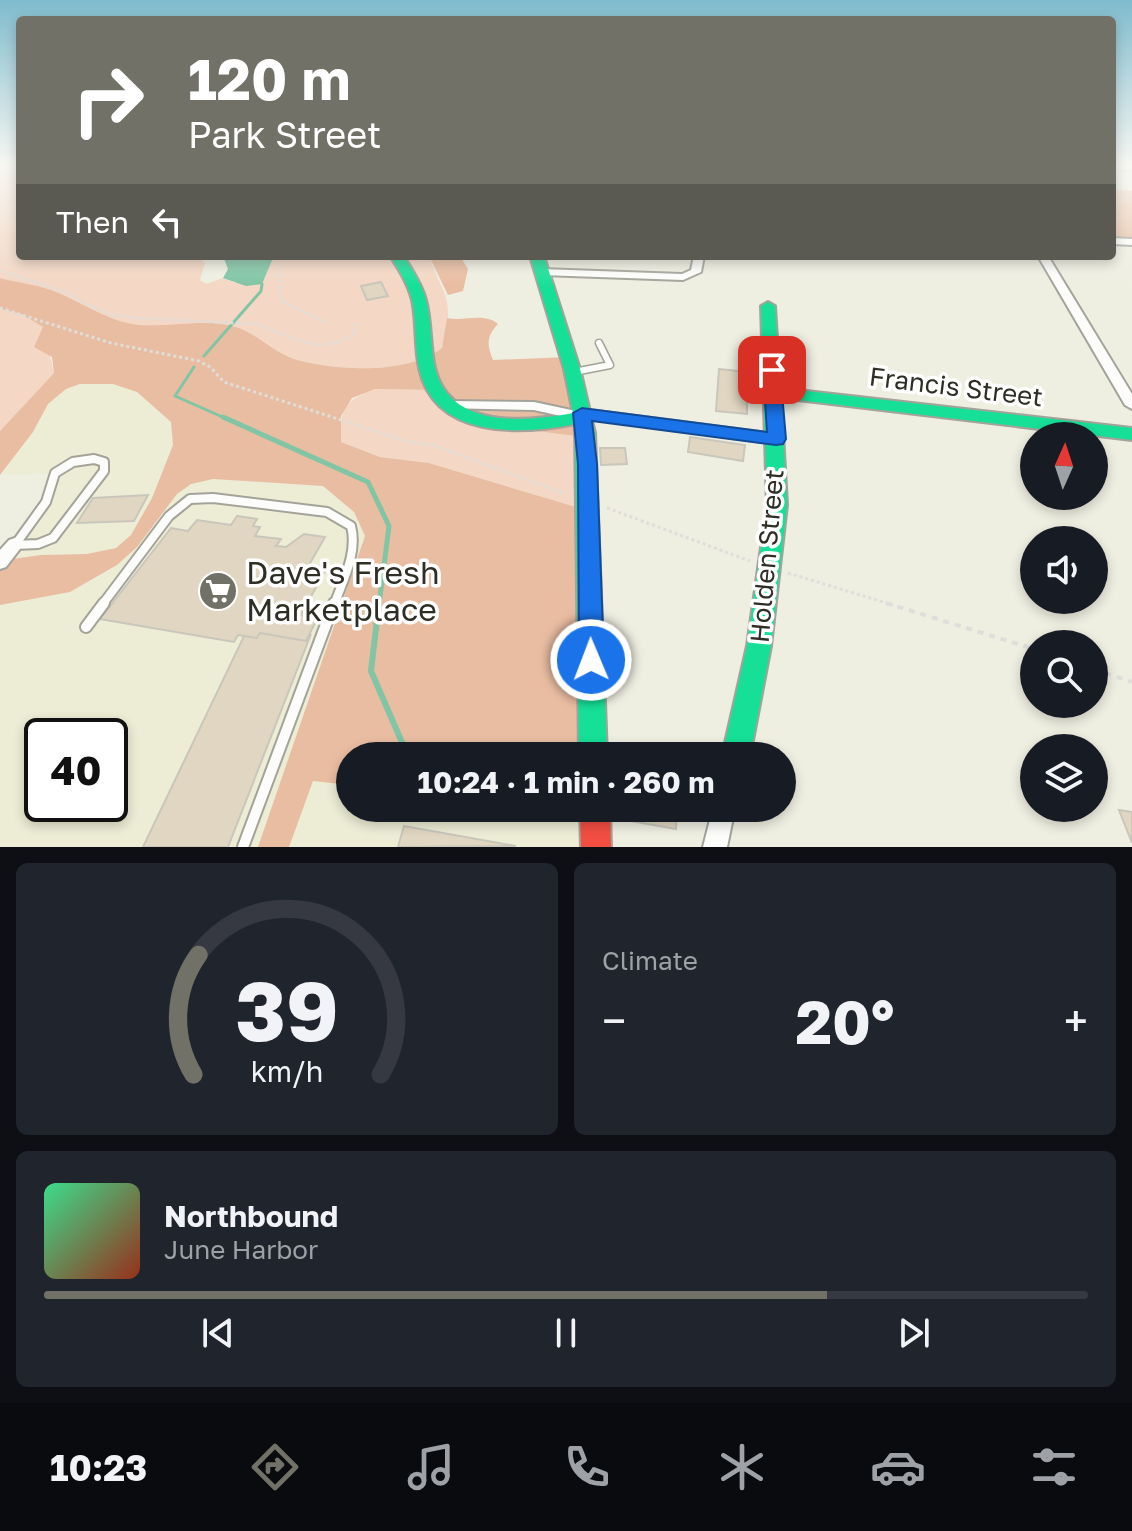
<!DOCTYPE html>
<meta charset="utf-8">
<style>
:root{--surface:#171b24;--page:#20242c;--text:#f1f3f6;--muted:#9ea1a6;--line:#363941;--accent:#717167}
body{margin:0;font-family:"Golos Text",sans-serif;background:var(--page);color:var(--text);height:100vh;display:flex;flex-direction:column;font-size:30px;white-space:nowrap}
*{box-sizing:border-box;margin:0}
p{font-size:26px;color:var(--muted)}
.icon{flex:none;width:44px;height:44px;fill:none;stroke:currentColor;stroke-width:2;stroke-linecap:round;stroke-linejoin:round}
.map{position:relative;height:847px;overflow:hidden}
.sheet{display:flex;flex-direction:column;gap:16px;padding:16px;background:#0d0f14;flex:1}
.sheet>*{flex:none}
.guide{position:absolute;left:16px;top:16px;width:1100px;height:244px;border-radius:8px;box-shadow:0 4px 12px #0003;background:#717167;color:#fff;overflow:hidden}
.needle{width:52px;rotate:3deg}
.buttons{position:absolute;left:1020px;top:422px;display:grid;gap:16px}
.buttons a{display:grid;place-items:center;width:88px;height:88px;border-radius:50%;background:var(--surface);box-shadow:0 4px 12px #0003;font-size:40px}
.speed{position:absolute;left:24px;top:718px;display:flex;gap:16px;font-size:40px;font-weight:700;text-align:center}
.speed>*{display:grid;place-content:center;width:104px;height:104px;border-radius:50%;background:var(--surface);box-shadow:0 4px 12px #0003;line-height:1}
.speed .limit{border:4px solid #111;border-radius:12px;background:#fff;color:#111}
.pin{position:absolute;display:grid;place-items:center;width:68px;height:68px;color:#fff;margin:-34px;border-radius:16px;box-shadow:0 4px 12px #0006}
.me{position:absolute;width:88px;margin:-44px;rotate:359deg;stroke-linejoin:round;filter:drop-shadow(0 0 6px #0008)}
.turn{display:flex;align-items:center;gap:28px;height:168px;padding:0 40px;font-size:36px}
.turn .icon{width:104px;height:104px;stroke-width:2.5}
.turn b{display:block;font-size:56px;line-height:68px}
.then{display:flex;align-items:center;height:76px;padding:0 40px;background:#0003;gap:16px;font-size:30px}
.big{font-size:60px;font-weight:700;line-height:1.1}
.sheet .widget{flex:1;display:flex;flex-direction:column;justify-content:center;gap:12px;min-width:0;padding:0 28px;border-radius:12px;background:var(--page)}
.sheet .dial{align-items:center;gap:0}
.dial svg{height:208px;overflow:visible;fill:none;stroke:var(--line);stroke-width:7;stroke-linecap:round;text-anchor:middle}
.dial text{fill:var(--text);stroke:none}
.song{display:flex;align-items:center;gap:24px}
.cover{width:96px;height:96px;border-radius:12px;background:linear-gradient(135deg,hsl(150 70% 55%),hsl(10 70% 35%))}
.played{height:8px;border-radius:4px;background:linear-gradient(90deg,var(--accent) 75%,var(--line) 75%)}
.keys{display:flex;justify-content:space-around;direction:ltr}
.heat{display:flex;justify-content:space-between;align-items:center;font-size:44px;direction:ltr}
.sheet .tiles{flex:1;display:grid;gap:16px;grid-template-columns:1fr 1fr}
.widget:last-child{grid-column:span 2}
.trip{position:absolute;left:336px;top:742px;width:460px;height:80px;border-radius:40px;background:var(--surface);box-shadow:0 4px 12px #0003;font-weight:700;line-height:80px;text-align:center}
.menu{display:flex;height:128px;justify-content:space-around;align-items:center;background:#090b0e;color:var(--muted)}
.menu .icon{width:56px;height:56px}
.menu .current{color:var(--accent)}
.menu b{font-size:36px;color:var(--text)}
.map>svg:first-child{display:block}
.built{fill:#edecd5;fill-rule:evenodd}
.green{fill:#f4d7c4}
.forest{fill:#e9bda2}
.water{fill:#81c5a5}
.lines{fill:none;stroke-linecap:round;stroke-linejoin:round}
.stream-far2{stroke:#81c5a5;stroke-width:3}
.stream-far1{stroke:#81c5a5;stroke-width:5}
.stream{stroke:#81c5a5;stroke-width:6}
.building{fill:#e0d6c1;stroke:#c9c6bc;stroke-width:2}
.lane-far3-casing{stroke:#a4a39a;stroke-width:8}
.lane-far2-casing{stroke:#a4a39a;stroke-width:9}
.lane-far1-casing{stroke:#a4a39a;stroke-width:12}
.lane-casing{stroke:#a4a39a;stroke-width:14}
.street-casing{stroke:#a4a39a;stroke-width:4}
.fast-casing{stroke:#a4a39a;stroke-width:4}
.jam-casing{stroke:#a4a39a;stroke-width:4}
.path-far2{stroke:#dededa;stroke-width:2;stroke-dasharray:3 3;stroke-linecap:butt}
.path-far1{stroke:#dededa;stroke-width:3;stroke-dasharray:3 3;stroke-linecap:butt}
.path{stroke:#dededa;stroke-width:4;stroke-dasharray:6 6;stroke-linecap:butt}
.lane-far3{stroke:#fcfcfa;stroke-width:5}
.lane-far2{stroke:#fcfcfa;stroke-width:6}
.lane-far1{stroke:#fcfcfa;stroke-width:8}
.lane{stroke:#fcfcfa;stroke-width:10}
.street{fill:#fcfcfa;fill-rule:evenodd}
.fast{fill:#16e098;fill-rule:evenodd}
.jam{fill:#f24e42;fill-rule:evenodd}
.route{fill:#1a73e8;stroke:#114b97;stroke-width:2}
.labels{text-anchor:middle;stroke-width:7;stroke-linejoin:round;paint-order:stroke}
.street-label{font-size:26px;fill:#2e2e25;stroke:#fff}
.near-poi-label{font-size:32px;fill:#2e2e25;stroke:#fff;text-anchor:start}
</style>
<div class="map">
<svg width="1132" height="847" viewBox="0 0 1132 847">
<rect width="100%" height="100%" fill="#eeeee1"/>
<path class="built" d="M80,384H113L137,392L171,422L173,445L152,498L131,535L116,548L87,554L41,555L5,560L55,487L53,473L2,475L33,432L48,404L66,389Z
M213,479L323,486L354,512L365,536L258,847H0V605L70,592L95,579L137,547L177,494L191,484ZM42,736H110V804H42Z
M313,781L350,785V808H595V847H289Z"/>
<path class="green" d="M0,166H20V256H198L205,263L200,280L206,284L223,278L235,283L272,256H429C445,300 455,297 442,348C407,375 335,371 294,359C273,352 256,333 236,327C199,315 157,333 120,321C99,314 79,302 59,293C41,285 19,283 0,278Z
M0,309L21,314L43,327L54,373L0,431Z
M375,389L434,390L585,437L576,507L429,463L380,457L341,442C339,409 345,400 375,389Z"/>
<path class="forest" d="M1112,188L1132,191V243L1112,242L1115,227L1112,224Z
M429,256H460L468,269L463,291L448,295Z
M0,278C19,283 41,285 59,293C79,302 99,314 120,321C157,333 199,315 236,327C256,333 273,352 294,359C335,371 407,375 442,348L447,318C464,322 483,312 498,324C486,336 487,346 493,360L569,357L585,437L488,425L435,390L375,389L352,398L341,416V442L380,457L429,463L576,507L593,748L475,753L471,756H350V785L313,781L289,847H258L365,536L354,512L323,486L213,479L191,484L177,494L137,547L117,565L70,592L0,605V565L5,560L41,555L87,554L116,548L131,535L152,498L173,445L171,422L137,392L113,384H80L66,389L48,404L33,432L0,475V431L54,373L52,357L34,347L43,327L21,314L0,309Z"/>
<path class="water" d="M223,256H272L273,258L262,284L246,286L223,278L228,269Z"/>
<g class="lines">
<path class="stream-far2" d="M204,356L261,291L262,284
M194,367L175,396L227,419"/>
<path class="stream-far1" d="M223,417L368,482L389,526L379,605"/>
<path class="stream" d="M379,603L371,671L404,747"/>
</g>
<path class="building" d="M381,282L388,296L367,300L361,286Z
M719,369L747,372V414L716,411Z
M690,437L745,445L743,461L688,452Z
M600,448H625L627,464L601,465Z
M148,495L134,521L77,523L93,498Z
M237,516L257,519L253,526L260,527L255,536L281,539L276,546L286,547L304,534L325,537L309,565L327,567L301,615L318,617L306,641L260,633L257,638L238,635L234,642L100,619L171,528L188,531L197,520L231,525Z
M260,633L306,641L311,634L228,847H143L244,636L257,638Z
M609,808H677L676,829L608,817Z
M1119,810L1132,812V843Z
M404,826L516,846L398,847Z"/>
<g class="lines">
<g class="lane-far3-casing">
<path id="lane-far3" d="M1112,168H1132"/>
</g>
<g class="lane-far2-casing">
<path id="lane-far2" d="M574,372L610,365L599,343"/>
</g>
<g class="lane-far1-casing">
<path id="lane-far1" d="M94,459L104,462V471L53,538L38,544L15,545L46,502L55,473L73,462Z
M102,605L169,516L190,499L213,498L327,512L351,526C358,553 343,580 334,605"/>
</g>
<g class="lane-casing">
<path id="lane" d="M86,627L104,603
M243,847L334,603"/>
</g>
<g class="street-casing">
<path id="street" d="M1112,238L1132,239V245L1112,244Z
M694,256H704L701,272L683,280L542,275L537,272L542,269L682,274L691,270Z
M1038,256H1048L1132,394V409L1125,405Z
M449,401L534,402L576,411L582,409L776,434L783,439L776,444L589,418L583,421L534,410L444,408L442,405Z
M15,538L21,540L23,545L6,567L0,569V550L9,540Z
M713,808H735L727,847H703Z"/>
</g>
<g class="fast-casing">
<path id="fast" d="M390,256H404C412,270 422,284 426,300C432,322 430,346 435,368C450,429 525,422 573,413L564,369L530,256H544L580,369L595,433L607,756H579L575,424C520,435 434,439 419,368C414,346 417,323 412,300C408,284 399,270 390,256Z
M768,302L775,306L780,388L1132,428V440L781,398L787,505L771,646L750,756H722L747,646L767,505L761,306Z"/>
</g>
<g class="jam-casing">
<path id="jam" d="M580,808H610L611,847H581Z"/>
</g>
<path class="path-far2" d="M278,256L279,276
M0,271L17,276"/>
<path class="path-far1" d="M11,274L71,294L90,306L111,314L135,318L256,324L304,342L320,345L339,342L355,334L357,321
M278,274L282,302L329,323
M0,308L111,343L199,361L210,367L224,382L406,441L433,445L566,494
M607,508L750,561
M788,573L893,605"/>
<path class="path" d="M886,603L1034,649
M1094,669L1132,682"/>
<use href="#lane-far3" class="lane-far3"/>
<use href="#lane-far2" class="lane-far2"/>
<use href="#lane-far1" class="lane-far1"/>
<use href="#lane" class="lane"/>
<use href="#street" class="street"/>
<use href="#fast" class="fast"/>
<use href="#jam" class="jam"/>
</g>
<linearGradient id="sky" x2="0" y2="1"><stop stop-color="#7fbbcd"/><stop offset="0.58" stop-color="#f7f7f2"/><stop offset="1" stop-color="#f7f7f2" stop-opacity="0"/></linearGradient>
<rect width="1132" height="285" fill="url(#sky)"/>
<path class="route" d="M772,365L780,370L786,439L783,444L776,445L592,421L597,464L604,660L600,668L591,672L582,668L579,660L578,464L573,413L582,408L767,432L763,370Z"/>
<defs>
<g id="supermarket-disc" transform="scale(2)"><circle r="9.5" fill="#717167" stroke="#fff"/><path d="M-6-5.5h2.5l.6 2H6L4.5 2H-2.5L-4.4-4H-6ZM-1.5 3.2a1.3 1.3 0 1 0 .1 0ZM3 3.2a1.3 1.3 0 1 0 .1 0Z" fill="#fff"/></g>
</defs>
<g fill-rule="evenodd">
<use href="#supermarket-disc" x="218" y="591"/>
</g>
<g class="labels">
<g class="street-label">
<text transform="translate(956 387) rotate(7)" y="9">Francis Street</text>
<text transform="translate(767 556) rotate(-85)" y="9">Holden Street</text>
</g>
<g class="near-poi-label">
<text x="246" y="584">Dave's Fresh<tspan x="246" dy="37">Marketplace</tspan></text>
</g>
</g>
</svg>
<div class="buttons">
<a><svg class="needle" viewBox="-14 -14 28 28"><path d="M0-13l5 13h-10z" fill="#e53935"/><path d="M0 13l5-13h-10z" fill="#9ea1a6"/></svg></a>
<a><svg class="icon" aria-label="sound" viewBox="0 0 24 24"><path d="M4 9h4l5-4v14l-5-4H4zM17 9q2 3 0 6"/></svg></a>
<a><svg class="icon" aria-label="search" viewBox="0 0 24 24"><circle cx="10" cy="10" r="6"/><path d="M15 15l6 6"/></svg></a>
<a><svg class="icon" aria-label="layers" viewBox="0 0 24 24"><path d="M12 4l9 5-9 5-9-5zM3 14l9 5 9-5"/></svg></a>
</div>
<div class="speed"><div class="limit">40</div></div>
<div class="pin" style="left:772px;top:370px;background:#d93025"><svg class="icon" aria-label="arrive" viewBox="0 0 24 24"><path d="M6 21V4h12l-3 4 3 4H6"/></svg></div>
<svg class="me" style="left:591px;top:660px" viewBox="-20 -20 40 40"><circle r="17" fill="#1a73e8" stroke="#fff" stroke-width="3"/><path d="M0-11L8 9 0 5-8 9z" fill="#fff"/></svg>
<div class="trip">10:24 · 1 min · 260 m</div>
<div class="guide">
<div class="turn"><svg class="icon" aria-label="right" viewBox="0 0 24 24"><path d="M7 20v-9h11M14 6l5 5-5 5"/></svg><div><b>120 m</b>Park Street</div></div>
<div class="then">Then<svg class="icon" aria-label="left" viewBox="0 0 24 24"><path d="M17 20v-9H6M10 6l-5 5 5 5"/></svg></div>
</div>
</div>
<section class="sheet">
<div class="tiles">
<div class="widget dial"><svg viewBox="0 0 100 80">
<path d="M14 69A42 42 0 1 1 86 69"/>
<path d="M14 69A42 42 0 0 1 16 23" stroke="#717167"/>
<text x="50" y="56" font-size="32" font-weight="700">39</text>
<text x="50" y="72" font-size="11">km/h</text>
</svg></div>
<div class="widget"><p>Climate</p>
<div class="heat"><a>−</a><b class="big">20°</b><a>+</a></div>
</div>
<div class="widget">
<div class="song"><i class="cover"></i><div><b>Northbound</b><p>June Harbor</p></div></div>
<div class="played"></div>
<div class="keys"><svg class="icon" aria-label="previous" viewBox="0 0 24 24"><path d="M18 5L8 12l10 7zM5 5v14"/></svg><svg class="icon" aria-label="pause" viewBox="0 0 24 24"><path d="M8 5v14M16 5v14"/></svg><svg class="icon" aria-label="next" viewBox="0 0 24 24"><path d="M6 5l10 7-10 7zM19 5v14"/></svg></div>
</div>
</div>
</section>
<nav class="menu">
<b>10:23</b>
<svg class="icon current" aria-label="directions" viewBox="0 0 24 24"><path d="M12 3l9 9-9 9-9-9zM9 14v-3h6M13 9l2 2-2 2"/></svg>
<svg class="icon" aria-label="music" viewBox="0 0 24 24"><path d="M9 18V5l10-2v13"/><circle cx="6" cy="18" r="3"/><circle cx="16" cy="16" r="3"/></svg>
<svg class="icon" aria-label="phone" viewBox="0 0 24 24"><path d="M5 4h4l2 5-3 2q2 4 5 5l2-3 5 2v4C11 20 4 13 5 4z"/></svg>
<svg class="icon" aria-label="climate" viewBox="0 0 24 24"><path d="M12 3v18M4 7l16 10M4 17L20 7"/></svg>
<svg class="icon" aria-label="car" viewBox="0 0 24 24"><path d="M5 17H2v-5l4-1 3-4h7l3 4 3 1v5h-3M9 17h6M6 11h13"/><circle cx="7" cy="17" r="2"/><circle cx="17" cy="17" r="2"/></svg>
<svg class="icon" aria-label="filters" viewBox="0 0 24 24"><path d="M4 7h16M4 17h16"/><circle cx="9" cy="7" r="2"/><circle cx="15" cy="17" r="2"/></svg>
</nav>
